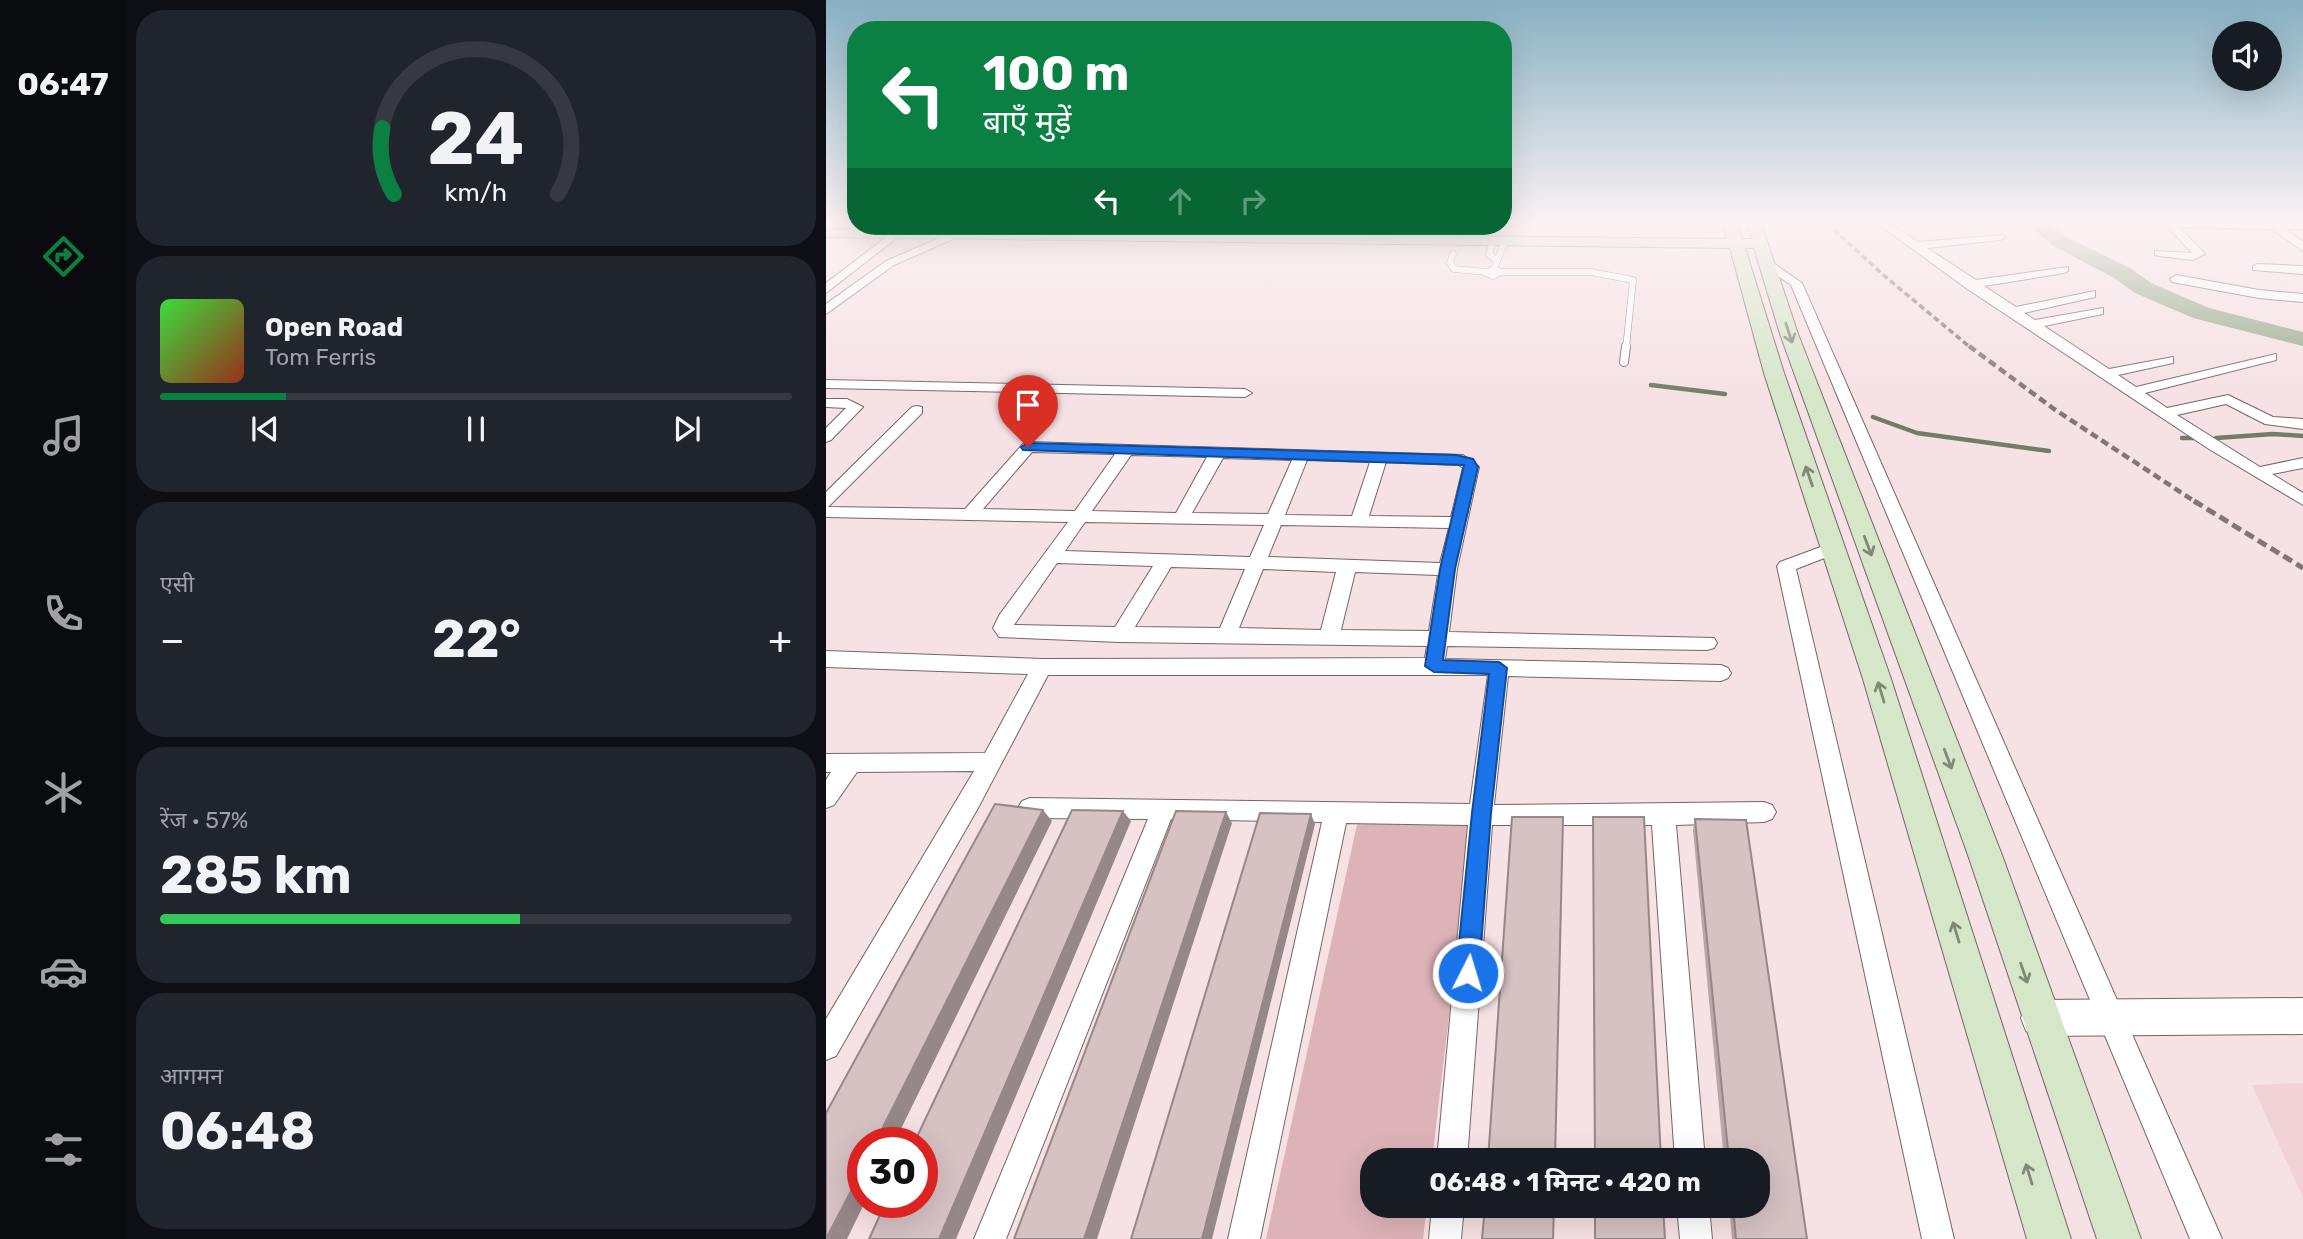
<!DOCTYPE html>
<html lang="hi">
<meta charset="utf-8">
<style>
:root{--surface:#171b24;--page:#20242c;--text:#f1f3f6;--muted:#9ea1a6;--line:#363941;--accent:#0b8043}
body{margin:0;font-family:Rubik,"Noto Sans Devanagari",sans-serif;background:var(--page);color:var(--text);height:100vh;display:flex;flex-direction:column;font-size:26px;white-space:nowrap}
*{box-sizing:border-box;margin:0}
p{font-size:23px;color:var(--muted)}
.icon{flex:none;width:38px;height:38px;fill:none;stroke:currentColor;stroke-width:2;stroke-linecap:round;stroke-linejoin:round}
.map{position:relative;flex:1;overflow:hidden}
.side{display:flex;flex-direction:column;gap:10px;padding:10px;background:#0d0f14;width:700px}
.side>*{flex:none}
.top-card{position:absolute;left:21px;top:21px;width:665px;height:214px;border-radius:28px;box-shadow:0 7px 28px #0002;background:#0b8043;color:#fff;overflow:hidden}
.fabs{position:absolute;left:1386px;top:21px;display:grid;gap:14px}
.fabs a{display:grid;place-items:center;width:70px;height:70px;border-radius:50%;background:var(--surface);box-shadow:0 7px 28px #0002;font-size:35px}
.speed{position:absolute;left:21px;top:1127px;display:flex;gap:14px;font-size:35px;font-weight:700;text-align:center}
.speed>*{display:grid;place-content:center;width:91px;height:91px;border-radius:50%;background:var(--surface);box-shadow:0 7px 28px #0002;line-height:1}
.speed .limit{border:10px solid #d22;background:#fff;color:#111}
.pin{position:absolute;display:grid;place-items:center;width:60px;height:60px;color:#fff;margin:-72px -30px;border-radius:50% 50% 50% 0;rotate:-45deg;box-shadow:0 0 7px #0007}
.pin .icon{rotate:45deg}
.me{position:absolute;width:77px;margin:-38px;rotate:5deg;stroke-linejoin:round;filter:drop-shadow(0 0 5px #0008)}
.turn{display:flex;align-items:center;gap:24px;height:147px;padding:0 21px;font-size:32px}
.turn .icon{width:91px;height:91px;stroke-width:2.5}
.turn b{display:block;font-size:49px;line-height:60px}
.lanes{display:flex;align-items:center;height:66px;padding:0 21px;background:#0003;justify-content:center;gap:35px;direction:ltr}
.lanes .off{opacity:.35}
.big{font-size:52px;font-weight:700;line-height:1.1}
.side .tile{flex:1;display:flex;flex-direction:column;justify-content:center;gap:10px;min-width:0;padding:0 24px;border-radius:28px;background:var(--page)}
.side .dial{align-items:center;gap:0}
.dial svg{height:182px;overflow:visible;fill:none;stroke:var(--line);stroke-width:7;stroke-linecap:round;text-anchor:middle}
.dial text{fill:var(--text);stroke:none}
.song{display:flex;align-items:center;gap:21px}
.cover{width:84px;height:84px;border-radius:10px;background:linear-gradient(135deg,hsl(120 70% 55%),hsl(10 70% 35%))}
.played{height:7px;border-radius:4px;background:linear-gradient(90deg,var(--accent) 20%,var(--line) 20%)}
.keys{display:flex;justify-content:space-around;direction:ltr}
.heat{display:flex;justify-content:space-between;align-items:center;font-size:38px;direction:ltr}
.charge{height:10px;border-radius:5px;background:linear-gradient(90deg,#34c759 57%,var(--line) 0)}
.trip{position:absolute;left:534px;top:1148px;width:410px;height:70px;border-radius:28px;background:var(--surface);box-shadow:0 7px 28px #0002;font-weight:700;line-height:70px;text-align:center}
main{display:flex;flex:1;min-height:0}
.tabs{display:flex;flex-direction:column;width:126px;justify-content:space-around;align-items:center;background:#090b0e;color:var(--muted)}
.tabs .icon{width:49px;height:49px}
.tabs .selected{color:var(--accent)}
.tabs b{font-size:32px;color:var(--text)}
.map>svg:first-child{display:block}
.built{fill:#f1d3d7}
.green{fill:#deb3b8}
.lines{fill:none;stroke-linecap:round;stroke-linejoin:round}
.stream{stroke:#717d67;stroke-width:4.5}
.river{fill:#96aa8a;fill-rule:evenodd}
.service-far1-casing{stroke:#776567;stroke-width:7}
.service-casing{stroke:#776567;stroke-width:10}
.minor-casing{stroke:#776567;stroke-width:2}
.tertiary-casing{stroke:#776567;stroke-width:2}
.secondary-casing{stroke:#776567;stroke-width:2}
.service-far1{stroke:#fff;stroke-width:6}
.service{stroke:#fff;stroke-width:8}
.minor{fill:#fff;fill-rule:evenodd}
.tertiary{fill:#fff;fill-rule:evenodd}
.secondary{fill:#d5e6c9;fill-rule:evenodd}
.rail-far2{stroke:#827577;stroke-width:3.5;stroke-dasharray:6 3.5;stroke-linecap:butt}
.rail-far1{stroke:#827577;stroke-width:4.5;stroke-dasharray:8 4.5;stroke-linecap:butt}
.rail{stroke:#827577;stroke-width:5;stroke-dasharray:10 5;stroke-linecap:butt}
.wall{fill:#b8a6a8}
.shaded-wall{fill:#968788}
.building{fill:#d6c1c3;stroke:#968788;stroke-width:2}
.oneway{stroke:#818878}
.route{fill:#1a73e8;stroke:#114b97;stroke-width:2}
</style>
<main>
<nav class="tabs">
<b>06:47</b>
<svg class="icon selected" aria-label="directions" viewBox="0 0 24 24"><path d="M12 3l9 9-9 9-9-9zM9 14v-3h6M13 9l2 2-2 2"/></svg>
<svg class="icon" aria-label="music" viewBox="0 0 24 24"><path d="M9 18V5l10-2v13"/><circle cx="6" cy="18" r="3"/><circle cx="16" cy="16" r="3"/></svg>
<svg class="icon" aria-label="phone" viewBox="0 0 24 24"><path d="M5 4h4l2 5-3 2q2 4 5 5l2-3 5 2v4C11 20 4 13 5 4z"/></svg>
<svg class="icon" aria-label="climate" viewBox="0 0 24 24"><path d="M12 3v18M4 7l16 10M4 17L20 7"/></svg>
<svg class="icon" aria-label="car" viewBox="0 0 24 24"><path d="M5 17H2v-5l4-1 3-4h7l3 4 3 1v5h-3M9 17h6M6 11h13"/><circle cx="7" cy="17" r="2"/><circle cx="17" cy="17" r="2"/></svg>
<svg class="icon" aria-label="filters" viewBox="0 0 24 24"><path d="M4 7h16M4 17h16"/><circle cx="9" cy="7" r="2"/><circle cx="15" cy="17" r="2"/></svg>
</nav>
<section class="side">
<div class="tile dial"><svg viewBox="0 0 100 80">
<path d="M14 69A42 42 0 1 1 86 69"/>
<path d="M14 69A42 42 0 0 1 9 40" stroke="#0b8043"/>
<text x="50" y="56" font-size="32" font-weight="700">24</text>
<text x="50" y="72" font-size="11">km/h</text>
</svg></div>
<div class="tile">
<div class="song"><i class="cover"></i><div><b>Open Road</b><p>Tom Ferris</p></div></div>
<div class="played"></div>
<div class="keys"><svg class="icon" aria-label="previous" viewBox="0 0 24 24"><path d="M18 5L8 12l10 7zM5 5v14"/></svg><svg class="icon" aria-label="pause" viewBox="0 0 24 24"><path d="M8 5v14M16 5v14"/></svg><svg class="icon" aria-label="next" viewBox="0 0 24 24"><path d="M6 5l10 7-10 7zM19 5v14"/></svg></div>
</div>
<div class="tile"><p>एसी</p>
<div class="heat"><a>−</a><b class="big">22°</b><a>+</a></div>
</div>
<div class="tile"><p>रेंज · 57%</p><b class="big">285 km</b><div class="charge"></div></div>
<div class="tile"><p>आगमन</p><b class="big">06:48</b></div>
</section>
<div class="map">
<svg width="1477" height="1239" viewBox="0 0 1477 1239">
<rect width="100%" height="100%" fill="#f6e1e4"/>
<path class="built" d="M1477,1083V1198L1426,1085Z"/>
<path class="green" d="M532,820L646,822L606,1160H546V1206H601L597,1239H440Z"/>
<g class="lines">
<path class="stream" d="M825,385L899,394
M1047,417L1091,433L1223,451
M1356,438H1369
M1390,438L1447,434L1477,436"/>
<path class="river" d="M1200,223H1222L1240,237L1304,268L1325,283L1383,308L1477,332V346L1367,318L1309,293L1288,278L1226,245Z"/>
<g class="service-far1-casing">
<path id="service-far1" d="M667,240L663,254L670,260
M627,254L624,263L628,269L661,272
M668,269L675,272L667,276L660,273Z
M668,269L679,240
M675,272H765L807,280L800,348"/>
</g>
<g class="service-casing">
<path id="service" d="M798,362L800,346"/>
</g>
<g class="minor-casing">
<path id="minor" d="M1051,223H1063L1092,242L1178,235L1180,237L1174,240L1101,248L1150,280L1242,267V271L1238,273L1158,286L1190,307L1269,291V297L1198,313L1209,320L1277,308V314L1218,326L1283,369L1347,357V363L1292,375L1310,387L1450,354V360L1319,393L1341,408L1402,395L1447,417L1477,419V429L1439,424L1400,404L1351,415L1434,467L1477,458V468L1446,474L1477,493V505L1383,449L1140,288Z
M1326,223H1477V229H1460L1477,242V251L1446,229L1353,227L1379,254L1367,260L1333,256L1329,255V251L1366,253L1341,226Z
M75,226H86L0,293V283Z
M267,226H278L267,238H259L258,236Z
M130,231L134,232V236L68,265L0,314V304L60,261Z
M939,263H947L976,283L1396,1239H1364L965,285L939,267Z
M1431,264L1477,266V274L1427,270V266Z
M1350,275L1433,290L1477,294V302L1433,298L1346,282L1344,279Z
M0,380L419,389L426,393L419,397L0,388Z
M0,399H21L37,407L5,440L0,442V428L20,408L0,407Z
M91,406L96,407V413L2,507L139,509L197,444L202,442L637,455L653,467L631,569L623,632L888,638L891,643L888,648L881,650L621,646L619,659L895,665L902,668L905,673L902,678L895,681L682,676L668,805L938,802L946,805L950,812L946,819L938,822L850,825L879,1160H849L826,825H666L641,1160H611L642,825L520,823L434,1239H402L496,822L345,819L180,1239H148L322,819L204,818L196,815L192,808L196,801L204,798L644,804L662,675H222L152,808L10,1056L0,1060V1019L148,771L31,772L8,805L0,808V780L5,772H0V754L159,753L202,674L0,667V651L216,659L599,658L601,646L294,642L173,637L167,628L174,614L242,522L0,517V492L86,407ZM206,452L289,454L249,511L157,509ZM305,455L381,457L350,513L266,511ZM397,458L466,460L442,514L366,513ZM481,460L544,462L526,516L459,515ZM560,462L633,465L637,468L625,517L543,516ZM259,522L438,525L424,557L239,551ZM455,525L623,528L614,563L442,557ZM231,563L327,566L289,627L188,625ZM345,567L419,569L394,628L309,627ZM437,569L510,572L495,630L413,628ZM529,572L612,575L603,631L515,630Z
M1008,542L1014,544L1017,548L1014,552L970,569L1128,1239H1096L951,566L954,562Z
M606,1206H638L635,1239H603Z
M851,1206H883L886,1239H854Z"/>
</g>
<g class="tertiary-casing">
<path id="tertiary" d="M1477,998V1034L1213,1036L1200,1031L1195,1018L1200,1005L1213,1000Z"/>
</g>
<g class="secondary-casing">
<path id="secondary" d="M897,223H911L916,239H926L921,223H935L972,334L1176,855L1315,1239H1271L1142,855L954,334L928,248H919L958,373L1065,679L1245,1239H1201L1037,679L938,373L904,248L0,237V229L901,239Z"/>
</g>
<use href="#service-far1" class="service-far1"/>
<use href="#service" class="service"/>
<use href="#minor" class="minor"/>
<use href="#tertiary" class="tertiary"/>
<use href="#secondary" class="secondary"/>
<path class="rail-far2" d="M1001,223L1055,273L1145,348"/>
<path class="rail-far1" d="M1143,346L1228,409L1371,503"/>
<path class="rail" d="M1368,501L1477,568"/>
</g>
<path class="wall" d="M767,817L835,1160H768Z
M869,819L981,1239H906L903,1206H931V1160H898L867,830Z"/>
<path class="shaded-wall" d="M217,810L226,821L68,1143H49Z
M297,811L305,821L130,1239H113Z
M400,812L406,823L271,1239H258Z
M485,814L489,824L386,1239H376Z
M37,1168V1202H39L21,1239H1Z"/>
<path class="building" d="M169,804L217,810L49,1143H37V1168L0,1239V1113Z
M246,810L297,811L113,1239H43L60,1202H96V1143H88Z
M350,811L400,812L258,1239H188Z
M434,813L485,814L376,1239H305Z
M686,817H737L729,1160H662Z
M767,817H818L835,1160H769Z
M869,819L920,820L981,1239H910L907,1206H931V1160H903Z
M659,1206H728L727,1239H656Z
M769,1206H837L839,1239H769Z"/>
<defs><path id="oneway-shaft" d="M-6 0H5M1.5-3L5.5 0L1.5 3" fill="none" stroke-width="1.6" stroke-linecap="round" stroke-linejoin="round" transform="scale(1.75)"/></defs>
<g class="oneway">
<use href="#oneway-shaft" transform="translate(963 333) rotate(72)"/>
<use href="#oneway-shaft" transform="translate(983 476) rotate(-109)"/>
<use href="#oneway-shaft" transform="translate(1042 546) rotate(69)"/>
<use href="#oneway-shaft" transform="translate(1055 692) rotate(-107)"/>
<use href="#oneway-shaft" transform="translate(1122 759) rotate(69)"/>
<use href="#oneway-shaft" transform="translate(1130 932) rotate(-107)"/>
<use href="#oneway-shaft" transform="translate(1198 973) rotate(71)"/>
<use href="#oneway-shaft" transform="translate(1203 1174) rotate(-107)"/>
</g>
<linearGradient id="sky" x2="0" y2="1"><stop stop-color="#87b0c2"/><stop offset="0.56" stop-color="#fbf2f3"/><stop offset="1" stop-color="#fbf2f3" stop-opacity="0"/></linearGradient>
<rect width="1477" height="396" fill="url(#sky)"/>
<path class="route" d="M202,443L630,455L647,459L652,467L629,569L617,660L673,662L681,668L665,813L653,973L649,981L642,984L634,981L630,973L646,813L663,674L608,672L599,666L614,569L638,465L197,450L195,447Z"/>
</svg>
<div class="fabs">
<a><svg class="icon" aria-label="sound" viewBox="0 0 24 24"><path d="M4 9h4l5-4v14l-5-4H4zM17 9q2 3 0 6"/></svg></a>
</div>
<div class="speed"><div class="limit">30</div></div>
<div class="pin" style="left:202px;top:447px;background:#d93025"><svg class="icon" aria-label="arrive" viewBox="0 0 24 24"><path d="M6 21V4h12l-3 4 3 4H6"/></svg></div>
<svg class="me" style="left:642px;top:973px" viewBox="-20 -20 40 40"><circle r="17" fill="#1a73e8" stroke="#fff" stroke-width="3"/><path d="M0-11L8 9 0 5-8 9z" fill="#fff"/></svg>
<div class="trip">06:48 · 1 मिनट · 420 m</div>
<div class="top-card">
<div class="turn"><svg class="icon" aria-label="left" viewBox="0 0 24 24"><path d="M17 20v-9H6M10 6l-5 5 5 5"/></svg><div><b>100 m</b>बाएँ मुड़ें</div></div>
<div class="lanes"><svg class="icon" aria-label="left" viewBox="0 0 24 24"><path d="M17 20v-9H6M10 6l-5 5 5 5"/></svg><svg class="icon off" aria-label="ahead" viewBox="0 0 24 24"><path d="M12 20V5M6 11l6-6 6 6"/></svg><svg class="icon off" aria-label="right" viewBox="0 0 24 24"><path d="M7 20v-9h11M14 6l5 5-5 5"/></svg></div>
</div>
</div>
</main>
